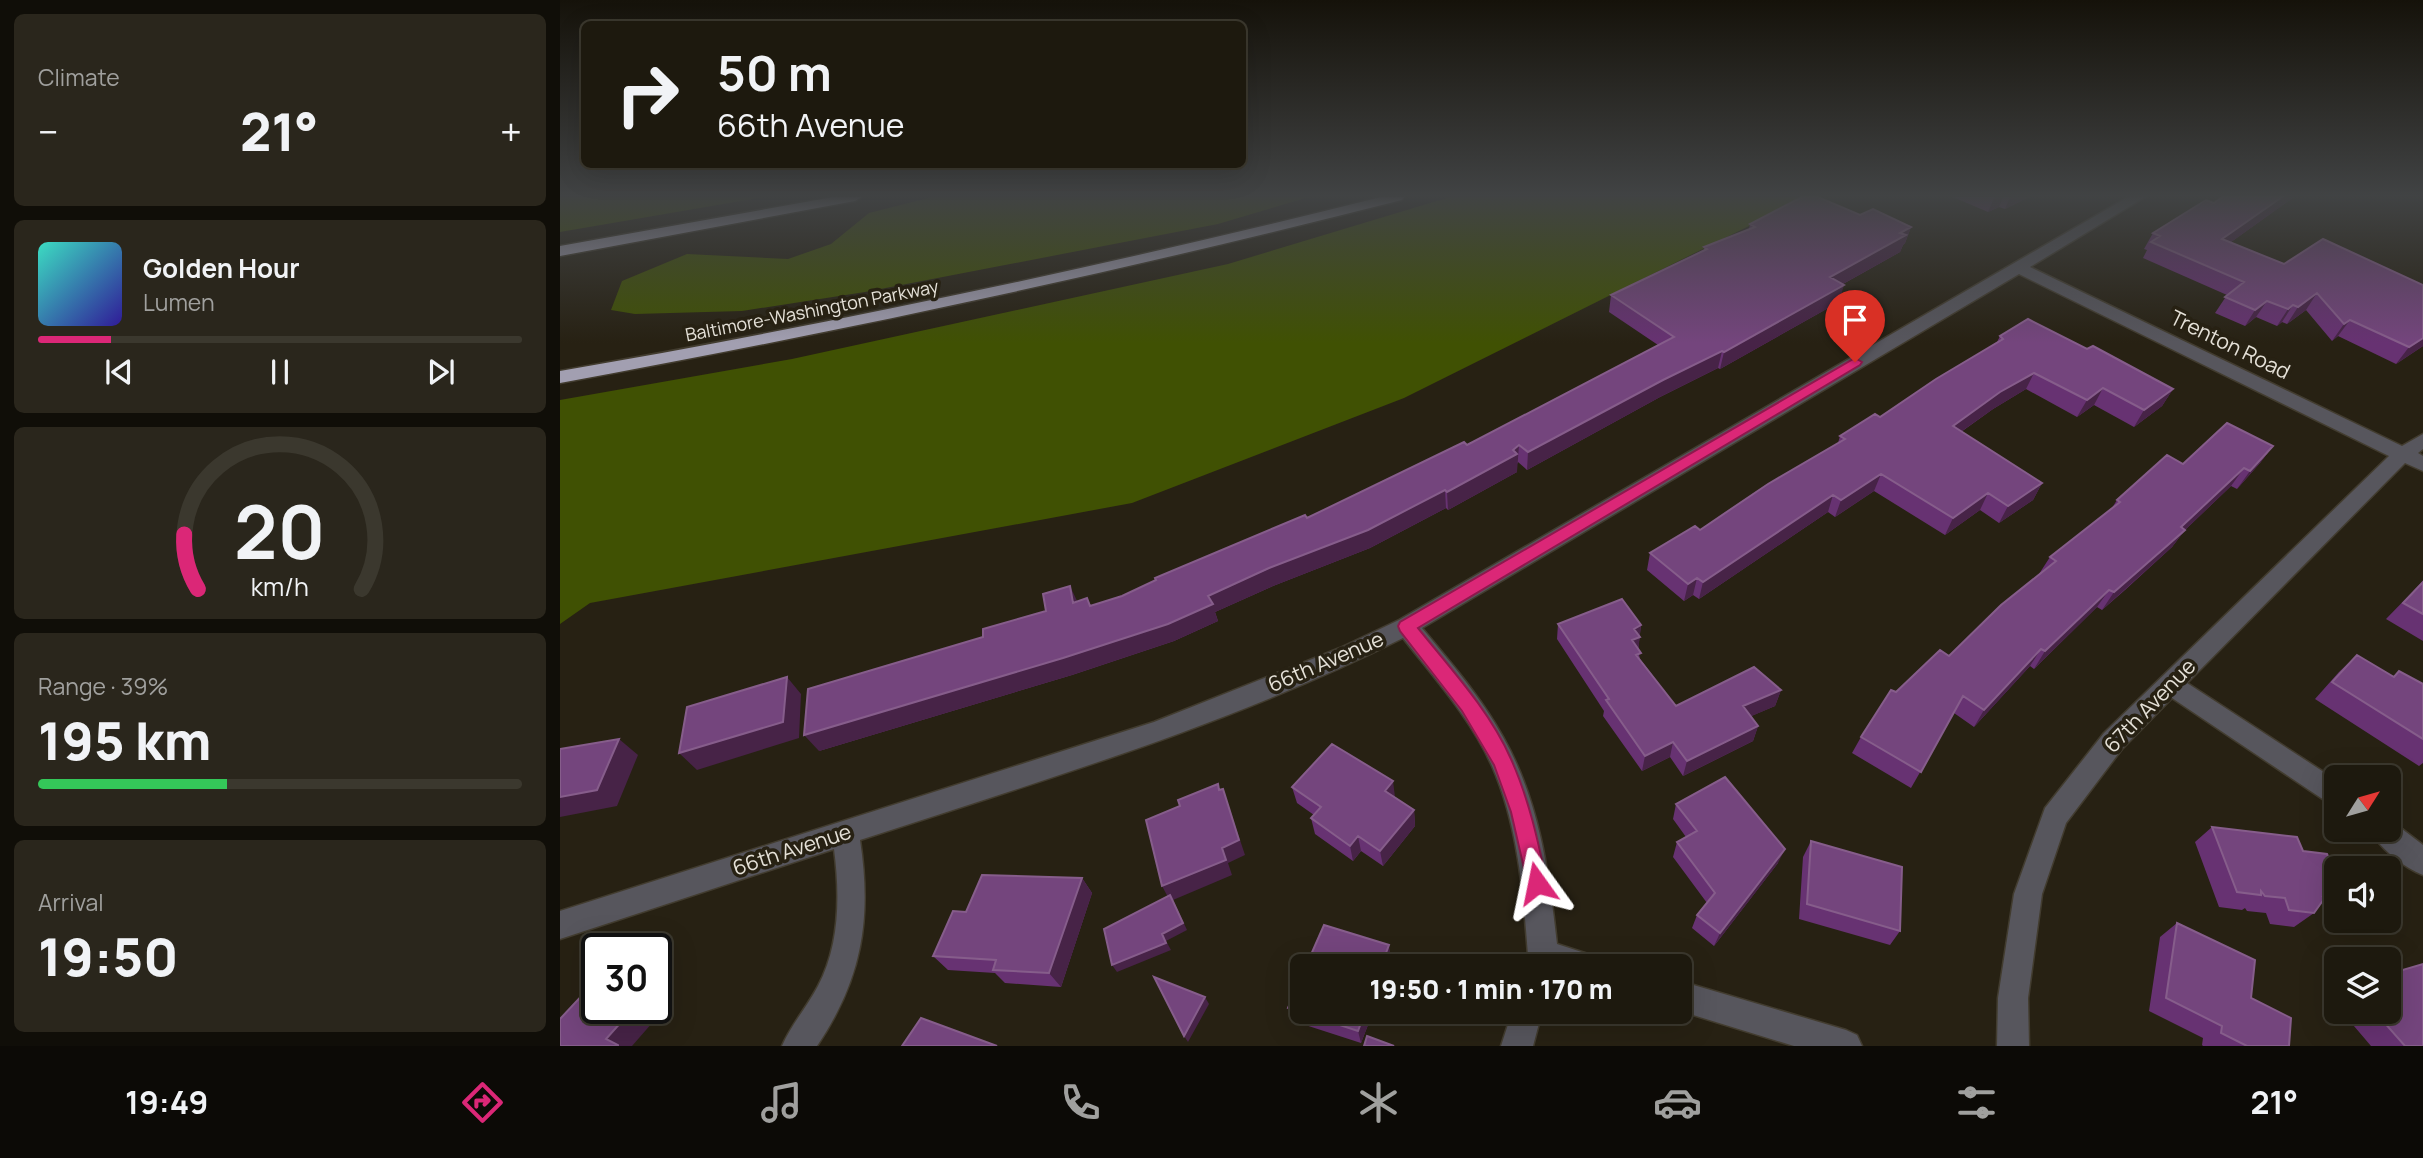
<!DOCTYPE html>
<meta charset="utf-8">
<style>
:root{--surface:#1d190e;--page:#2a261c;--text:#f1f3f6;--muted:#a0a09e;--line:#3b382e;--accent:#db2777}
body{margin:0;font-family:Manrope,sans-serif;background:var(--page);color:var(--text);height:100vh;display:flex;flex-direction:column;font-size:26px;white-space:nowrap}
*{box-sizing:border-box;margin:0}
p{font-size:23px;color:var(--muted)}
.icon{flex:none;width:38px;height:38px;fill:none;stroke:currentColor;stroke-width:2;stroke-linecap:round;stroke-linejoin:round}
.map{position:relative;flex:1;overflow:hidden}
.sheet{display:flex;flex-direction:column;gap:14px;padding:14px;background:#100e08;width:560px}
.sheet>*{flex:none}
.top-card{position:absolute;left:21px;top:21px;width:665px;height:147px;border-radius:10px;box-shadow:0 7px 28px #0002,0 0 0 2px var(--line);background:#1d190e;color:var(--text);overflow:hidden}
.needle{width:46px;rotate:53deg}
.fabs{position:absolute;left:1764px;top:765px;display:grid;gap:14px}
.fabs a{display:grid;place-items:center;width:77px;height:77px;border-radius:10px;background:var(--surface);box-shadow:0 7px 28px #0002,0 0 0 2px var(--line);font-size:35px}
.speed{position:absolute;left:21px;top:933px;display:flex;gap:14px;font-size:35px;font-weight:700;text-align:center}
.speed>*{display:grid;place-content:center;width:91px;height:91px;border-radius:50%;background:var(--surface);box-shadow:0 7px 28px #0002,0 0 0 2px var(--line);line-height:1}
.speed .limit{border:4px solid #111;border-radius:10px;background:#fff;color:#111}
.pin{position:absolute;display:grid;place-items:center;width:60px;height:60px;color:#fff;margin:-72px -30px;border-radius:50% 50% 50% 0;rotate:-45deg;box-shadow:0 0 7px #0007}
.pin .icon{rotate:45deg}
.me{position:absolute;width:77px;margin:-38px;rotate:348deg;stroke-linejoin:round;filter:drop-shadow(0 0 5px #0008)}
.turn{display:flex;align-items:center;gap:24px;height:147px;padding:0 21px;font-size:32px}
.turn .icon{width:91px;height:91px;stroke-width:2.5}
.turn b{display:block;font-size:49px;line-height:60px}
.big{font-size:52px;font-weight:800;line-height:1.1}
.sheet .tile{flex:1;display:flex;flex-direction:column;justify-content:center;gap:10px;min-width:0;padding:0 24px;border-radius:10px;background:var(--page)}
.sheet .dial{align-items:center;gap:0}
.dial svg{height:182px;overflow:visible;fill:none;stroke:var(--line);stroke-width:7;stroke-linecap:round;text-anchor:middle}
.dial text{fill:var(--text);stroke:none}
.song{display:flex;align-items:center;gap:21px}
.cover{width:84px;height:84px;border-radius:10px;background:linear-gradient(135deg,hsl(170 70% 55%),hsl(250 70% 35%))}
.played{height:7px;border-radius:4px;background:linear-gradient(90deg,var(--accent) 15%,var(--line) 15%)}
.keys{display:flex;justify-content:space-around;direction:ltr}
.heat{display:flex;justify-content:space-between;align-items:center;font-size:38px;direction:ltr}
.charge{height:10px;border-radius:5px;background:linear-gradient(90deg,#34c759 39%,var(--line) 0)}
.trip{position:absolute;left:730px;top:954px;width:402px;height:70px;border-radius:10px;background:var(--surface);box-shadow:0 7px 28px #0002,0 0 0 2px var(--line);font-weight:800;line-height:70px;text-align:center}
.tabs{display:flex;height:112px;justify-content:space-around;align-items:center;background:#0c0a06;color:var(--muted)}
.tabs .icon{width:49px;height:49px}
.tabs .active{color:var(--accent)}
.tabs b{font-size:32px;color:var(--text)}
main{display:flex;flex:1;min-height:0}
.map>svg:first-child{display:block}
.green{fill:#405103}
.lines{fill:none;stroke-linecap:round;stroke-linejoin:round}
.minor-casing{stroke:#423c2f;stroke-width:3}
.highway-casing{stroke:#423c2f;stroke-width:3}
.minor{fill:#57565d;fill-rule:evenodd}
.highway{fill:#a29fb1;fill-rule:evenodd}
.wall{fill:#673272}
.shaded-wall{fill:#472347}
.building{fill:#74457d;stroke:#865d8b;stroke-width:2}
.route{fill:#db2777;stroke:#8e194d;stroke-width:2}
.labels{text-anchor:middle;stroke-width:7;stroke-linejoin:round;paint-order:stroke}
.far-street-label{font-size:18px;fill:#e5e1d8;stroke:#272113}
.street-label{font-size:21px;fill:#e5e1d8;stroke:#272113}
</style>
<main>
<section class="sheet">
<div class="tile"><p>Climate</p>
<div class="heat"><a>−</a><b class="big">21°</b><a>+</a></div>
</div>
<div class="tile">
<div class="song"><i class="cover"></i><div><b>Golden Hour</b><p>Lumen</p></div></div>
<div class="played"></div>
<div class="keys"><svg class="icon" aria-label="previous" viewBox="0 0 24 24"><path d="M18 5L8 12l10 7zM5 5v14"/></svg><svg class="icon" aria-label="pause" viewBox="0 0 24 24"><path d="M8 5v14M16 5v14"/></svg><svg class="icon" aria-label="next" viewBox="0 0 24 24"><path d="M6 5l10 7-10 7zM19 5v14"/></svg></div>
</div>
<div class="tile dial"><svg viewBox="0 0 100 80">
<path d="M14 69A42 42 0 1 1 86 69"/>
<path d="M14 69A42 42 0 0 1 8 45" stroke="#db2777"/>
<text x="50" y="56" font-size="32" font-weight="700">20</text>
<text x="50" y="72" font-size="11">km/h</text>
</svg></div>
<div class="tile"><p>Range · 39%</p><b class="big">195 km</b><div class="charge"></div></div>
<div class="tile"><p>Arrival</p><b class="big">19:50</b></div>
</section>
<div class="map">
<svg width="1863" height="1046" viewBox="0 0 1863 1046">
<rect width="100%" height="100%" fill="#272113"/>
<path class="green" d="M0,197H204L0,232Z
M372,197H749L658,224L305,292L182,311L75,314L51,310L62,281L127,254L228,259L271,244L309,213Z
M890,197H1247L844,398L572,503L30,603L0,624V400L232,359L668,264Z"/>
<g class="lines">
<g class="minor-casing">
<path id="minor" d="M1568,197H1585L1470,267L1842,446L1863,434V449L1858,453L1863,456V471L1845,463L1627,683L1776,780V806L1767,802L1612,698L1562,749L1506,823L1482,894L1468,998L1469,1046H1437L1438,998L1454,894L1485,808L1544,733L1829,456L1459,274L862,628C891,663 921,697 943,737C979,800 989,872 997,944L1031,955L1035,966H965L968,955C963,891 958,825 932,766C911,719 875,679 843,638C670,725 483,780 300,840C312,919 302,979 257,1046H222C231,1025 247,1007 258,986C280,945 280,894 274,849L0,939V911L594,722L780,648L839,620Z
M1829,819L1863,845V875C1845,868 1817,847 1811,830H1829Z
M1120,981L1286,1030L1297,1035L1302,1046H1234L1120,1011Z
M952,1012H982L973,1046H941Z"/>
</g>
<g class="highway-casing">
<path id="highway" d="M273,197H302L295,201L0,256V246Z
M821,197H844L842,200C563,271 283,331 0,383V371C276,323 550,265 821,197Z"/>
</g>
<use href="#minor" class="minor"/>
<use href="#highway" class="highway"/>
</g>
<path class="wall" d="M1393,197H1469L1445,209L1439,207L1428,212Z
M1662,197H1734L1671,242L1724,264L1863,285V346L1836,364L1778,336L1772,341L1746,310L1727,324L1722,322L1717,326L1696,317L1685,326L1655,313L1667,295L1583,258L1587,250L1584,249L1593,233L1654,203Z
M1300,215L1351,227L1345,243L1343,245L1340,252L1283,284L1279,302L1160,369L1158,368L1100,397L967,470L958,462L957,464V472L888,510L886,508L810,548L713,586L655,612L658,621L614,641L512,675L259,751L423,637L527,598L531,606L562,596L596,581L595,578L747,518L907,445L1098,345L1049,312L1051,295L1144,250V247L1189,229L1190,224Z
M1440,336L1527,349L1613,389L1602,406L1574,427L1534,405L1517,417L1466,389L1433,409L1401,432L1482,483L1473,500L1439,523L1420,510L1385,535L1314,491L1275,517L1268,512L1139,599L1133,595L1124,601L1087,570L1090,553L1140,530L1278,443L1280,436L1320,417L1437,342Z
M1713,446L1700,463L1677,489L1671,486L1625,530L1612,547L1565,590L1542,610L1537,607L1474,669L1470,666L1414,727L1394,713L1351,788L1292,753L1301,737L1336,692L1389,656L1479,574L1490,557L1552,508L1557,500L1623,464Z
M1863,581V641L1826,619Z
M998,624L1081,625L1078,650L1080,659L1116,706L1221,690L1215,706L1191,716L1198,726L1193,741L1123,776L1110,757L1082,771L1043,716L1044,711L997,639Z
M1797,655L1833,677L1839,671L1863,684V763L1859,766L1755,699L1779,672Z
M732,787L835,797L854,810L855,826L823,866L801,851L793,861L755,834L751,818L754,815L737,803Z
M1116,804L1218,863L1154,946L1132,928L1137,915L1147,903L1113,857L1117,842L1126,837L1113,819Z
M1652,827L1743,851L1766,897L1754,913L1734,927L1710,924L1706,913L1687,911L1685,908L1682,910L1659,907L1635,842Z
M1251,841L1340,931L1330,945L1239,919L1243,857Z
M522,878L532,893L501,987L445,983L435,973L388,970L373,956L406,912Z
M1617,923L1691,998L1729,1046H1643L1642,1045L1643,1038L1589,1011L1600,937Z
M1776,995V1005L1771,998Z
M728,1008L813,1012L801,1043L733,1021Z
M1782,1012H1829L1863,1046H1811Z"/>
<path class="shaded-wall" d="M1436,197H1443L1439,207L1428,212L1434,198Z
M1450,197H1469L1445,209Z
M1722,197H1734L1653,255L1662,239Z
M1351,227L1345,243L1343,245L1340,252L1265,294L1270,277L1340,233Z
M1284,285L1279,302L1160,369L1164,352Z
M1757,293L1746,310L1727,324L1738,307Z
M1707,301L1696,317L1685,326L1695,310Z
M1733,305L1722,322L1717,326L1728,309Z
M1790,320L1778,336L1772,341L1784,324Z
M1863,338V346L1836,364L1849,347Z
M1162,351L1158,368L1100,397L967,470L968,452L1103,380Z
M1474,373L1466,389L1433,409L1385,443L1393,426L1440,392Z
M1543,388L1534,405L1517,417L1527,400Z
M1613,389L1602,406L1574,427L1584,410Z
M959,445L957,472L888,510L887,492L953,450Z
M1713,446L1700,463L1677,489L1690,471Z
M1684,468L1671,486L1625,530L1612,547L1542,610L1554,592Z
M1321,474L1314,491L1275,517L1281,500Z
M1482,483L1473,500L1439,523L1448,506Z
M885,490L886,508L810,548L713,586L655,612L658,621L614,641L512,675L259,751L244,735L648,596Z
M1428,493L1420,510L1385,535L1393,518Z
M1273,495L1268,512L1139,599L1143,582Z
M1137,578L1133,595L1124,601L1128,584Z
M510,586L518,603H513Z
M1549,590L1537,607L1474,669L1485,651Z
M1081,625L1078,653L1069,656L1074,629Z
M1481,649L1470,666L1414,727L1424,710Z
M227,677L241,694L239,738L137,770L119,753Z
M1221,690L1215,706L1178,722L1183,706Z
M1198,726L1193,741L1123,776L1127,761Z
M59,739L78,755L57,806L0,817V797Z
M1113,742L1110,757L1082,771L1085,756Z
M833,781L835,797L827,807L825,791Z
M663,789L685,855L668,863L672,875L613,900L627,930L606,941L611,950L557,972L552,965L602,934L610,901L602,886L662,848Z
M854,810L855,826L823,866L820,851Z
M798,836L801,851L793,861L790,846Z
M1225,849L1218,863L1154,946L1160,933Z
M522,878L532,893L501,987L489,973Z
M829,945L831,959L829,966H821Z
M645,997L649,1004L628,1042L624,1036Z
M72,1010L93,1022L72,1046H58L46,1039Z
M805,1012H813L801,1043L798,1031Z"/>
<path class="building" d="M1242,197H1258L1300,215L1313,209L1351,227L1340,233L1346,235L1270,277L1284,285L1164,352L1162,351L1103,380L968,452L959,445L953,450L957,454L887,492L885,490L808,530L709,568L648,596L653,604L608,624L503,658L244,735L248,689L423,637V629L486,611L483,594L510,586L513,603L527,598L530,606L562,596L596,580L595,578L745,515L747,518L904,442L907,445L1114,337L1051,295L1147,249L1144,247L1195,227L1190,224Z
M1662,197H1722L1662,239L1724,264L1763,239L1863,285V338L1849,347L1790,320L1784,324L1757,293L1738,307L1733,305L1728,309L1707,301L1695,310L1665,297L1684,282L1591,242L1600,236L1593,233L1646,200L1654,203Z
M1468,319L1527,349L1533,346L1613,389L1584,410L1543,388L1527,400L1474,373L1440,392L1393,426L1482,483L1448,506L1428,493L1393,518L1321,474L1281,500L1273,495L1143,582L1137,578L1128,584L1090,553L1135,526L1140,530L1208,484L1285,439L1280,436L1315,414L1320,417L1376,379L1443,339L1440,336Z
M1667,423L1713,446L1690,471L1684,468L1621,527L1625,530L1577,572L1554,592L1549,590L1485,651L1481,649L1424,710L1403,696L1361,772L1301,737L1331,690L1336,692L1380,650L1389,656L1441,605L1496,561L1490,557L1560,502L1557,500L1607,455L1623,464Z
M1863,582V614L1843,603Z
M1062,599L1081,625L1074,629L1080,637L1072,640L1081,653L1076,655L1116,706L1194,667L1221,690L1183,706L1198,726L1127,761L1113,742L1085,756L1046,700L1049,699L998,624Z
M1797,655L1834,677L1839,671L1863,684V739L1772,682Z
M227,677L223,722L119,753L127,707Z
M59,739L37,790L0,797V749Z
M772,744L833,781L825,791L854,810L820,851L798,836L790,846L751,818L761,807L732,787Z
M1165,777L1225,849L1160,933L1137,915L1155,893L1117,842L1137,831L1116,804Z
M658,784L659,790L663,789L679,840L662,848L666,860L602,886L586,820L620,806L618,800Z
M1652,827L1737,837L1743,851L1767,854L1776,874V884L1766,897H1763L1764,899L1754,913L1729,910L1725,898L1705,896L1701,891V895L1677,892Z
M1251,841L1342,867L1340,931L1247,904Z
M422,875L522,878L489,973L433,970L436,960L373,956L393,911L406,912Z
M610,895L623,923L602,934L606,943L552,965L544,929Z
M1617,923L1695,960L1691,998L1731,1018L1729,1046H1687L1661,1033L1662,1026L1606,998Z
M764,925L829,945L821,966H746Z
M1863,964V1046H1845L1815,1012H1829V974Z
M742,976V1012H805L798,1031L728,1008Z
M594,977L645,997L624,1036Z
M28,989L37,993V1008H69L72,1010L46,1039L58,1045V1046H0V1019Z
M361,1018L437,1046H342Z
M807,1036L834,1046H804Z"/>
<linearGradient id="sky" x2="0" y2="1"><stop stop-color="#15120a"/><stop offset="0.57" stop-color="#414344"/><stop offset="1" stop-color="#414344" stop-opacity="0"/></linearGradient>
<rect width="1863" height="343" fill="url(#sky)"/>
<path class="route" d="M1295,358L1302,362L1300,365L858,628C891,669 930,711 951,759C969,799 978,841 987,883L984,890L977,893L969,890L951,812L934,765L902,711L840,631L838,626L840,622Z"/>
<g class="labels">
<g class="far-street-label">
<text transform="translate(252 311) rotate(-11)" y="6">Baltimore-Washington Parkway</text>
</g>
<g class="street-label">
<text transform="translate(1670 345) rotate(26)" y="7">Trenton Road</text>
<text transform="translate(766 662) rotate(-23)" y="7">66th Avenue</text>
<text transform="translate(1590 706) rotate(-46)" y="7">67th Avenue</text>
<text transform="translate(232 850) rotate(-18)" y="7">66th Avenue</text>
</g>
</g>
</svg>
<div class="fabs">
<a><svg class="needle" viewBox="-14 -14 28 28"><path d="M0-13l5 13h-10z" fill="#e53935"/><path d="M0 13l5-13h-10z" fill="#a0a09e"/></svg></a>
<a><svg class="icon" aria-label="sound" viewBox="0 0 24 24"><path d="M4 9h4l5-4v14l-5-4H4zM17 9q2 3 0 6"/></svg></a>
<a><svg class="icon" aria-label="layers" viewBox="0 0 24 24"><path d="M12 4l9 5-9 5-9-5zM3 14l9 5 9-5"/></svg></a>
</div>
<div class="speed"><div class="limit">30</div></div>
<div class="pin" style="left:1295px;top:362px;background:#d93025"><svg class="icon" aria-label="arrive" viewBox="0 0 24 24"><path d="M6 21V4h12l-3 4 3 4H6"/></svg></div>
<svg class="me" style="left:977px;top:883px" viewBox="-20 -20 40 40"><path d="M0-17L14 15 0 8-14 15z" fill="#db2777" stroke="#fff" stroke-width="4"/></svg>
<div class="trip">19:50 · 1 min · 170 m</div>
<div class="top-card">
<div class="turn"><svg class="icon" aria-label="right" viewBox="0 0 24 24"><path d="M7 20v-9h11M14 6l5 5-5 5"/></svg><div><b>50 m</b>66th Avenue</div></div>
</div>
</div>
</main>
<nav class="tabs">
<b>19:49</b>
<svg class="icon active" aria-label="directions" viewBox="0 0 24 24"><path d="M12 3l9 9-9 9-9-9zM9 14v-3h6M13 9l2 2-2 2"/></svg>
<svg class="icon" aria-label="music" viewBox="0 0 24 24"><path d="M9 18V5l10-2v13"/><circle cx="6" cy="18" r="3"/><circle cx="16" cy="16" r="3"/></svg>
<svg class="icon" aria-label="phone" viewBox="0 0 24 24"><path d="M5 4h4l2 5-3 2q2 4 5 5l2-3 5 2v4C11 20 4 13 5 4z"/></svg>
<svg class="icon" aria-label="climate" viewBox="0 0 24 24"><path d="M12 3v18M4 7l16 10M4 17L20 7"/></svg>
<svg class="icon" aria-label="car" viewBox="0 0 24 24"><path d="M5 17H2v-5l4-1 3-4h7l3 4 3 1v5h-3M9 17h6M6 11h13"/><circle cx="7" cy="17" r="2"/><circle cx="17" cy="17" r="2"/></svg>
<svg class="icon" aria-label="filters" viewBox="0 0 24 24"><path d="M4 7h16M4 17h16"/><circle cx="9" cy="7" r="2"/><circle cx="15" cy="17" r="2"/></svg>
<b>21°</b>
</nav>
